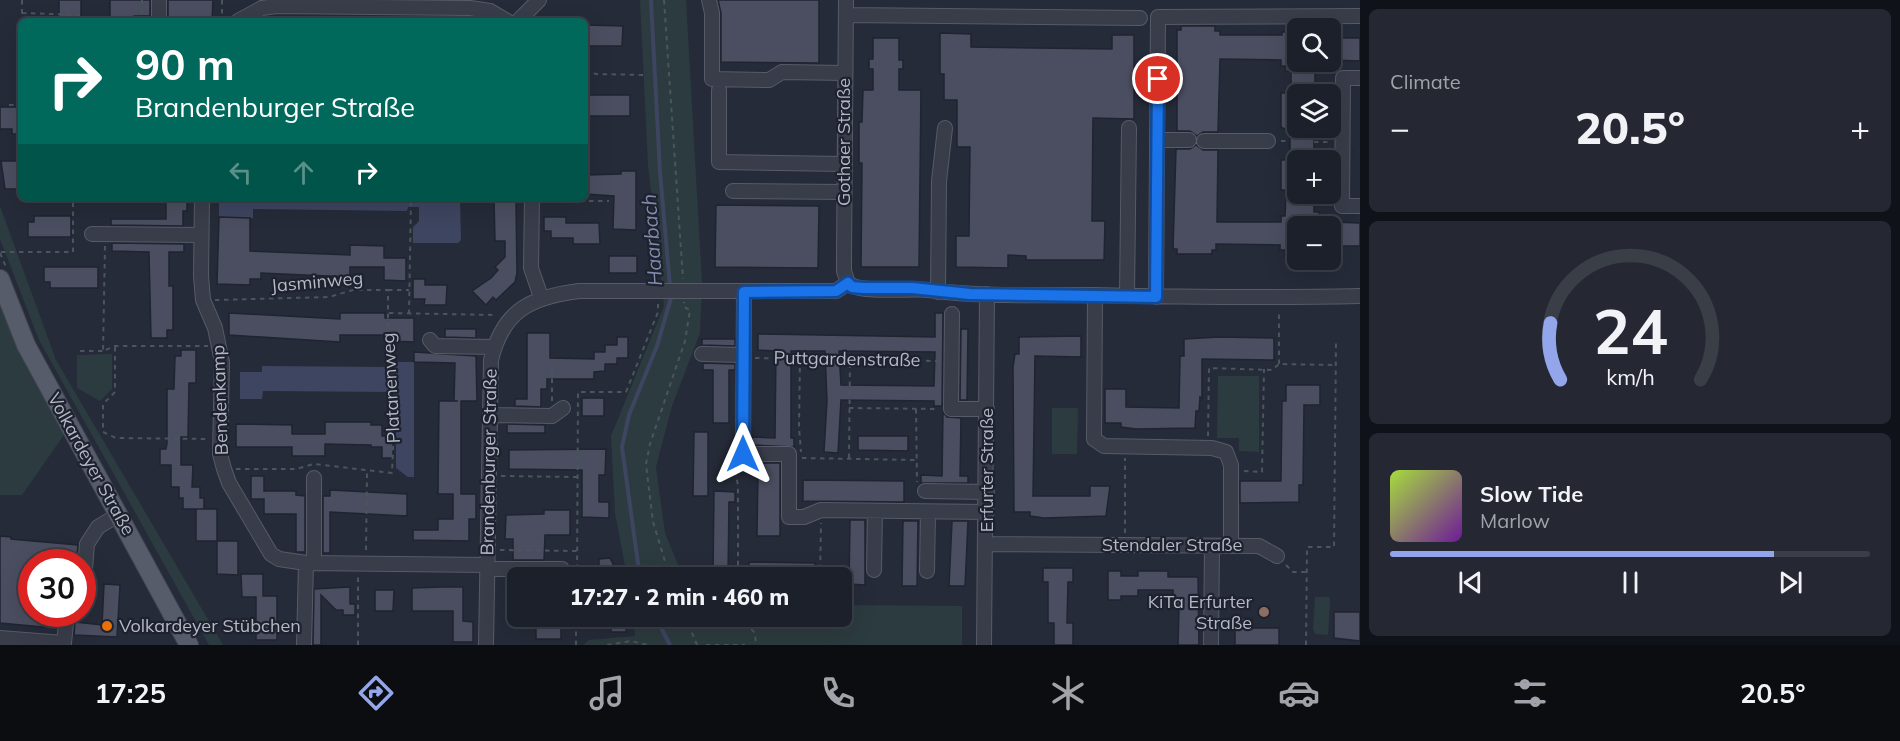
<!DOCTYPE html>
<meta charset="utf-8">
<style>
:root{--surface:#1c202b;--page:#252833;--text:#f1f3f6;--muted:#a0a3a9;--line:#3a3e47;--accent:#94a6eb}
body{margin:0;font-family:Mulish,sans-serif;background:var(--page);color:var(--text);height:100vh;display:flex;flex-direction:column;font-size:22px;white-space:nowrap}
*{box-sizing:border-box;margin:0}
p{font-size:20px;color:var(--muted)}
.icon{flex:none;width:33px;height:33px;fill:none;stroke:currentColor;stroke-width:2;stroke-linecap:round;stroke-linejoin:round}
.map{position:relative;flex:1;overflow:hidden}
.side{display:flex;flex-direction:column;gap:9px;padding:9px;background:#0f1218;width:540px}
.side>*{flex:none}
.banner{position:absolute;left:18px;top:18px;width:570px;height:183px;border-radius:9px;box-shadow:0 6px 24px #0002,0 0 0 2px var(--line);background:#00695c;color:#fff;overflow:hidden}
.tools{position:absolute;left:1287px;top:18px;display:grid;gap:12px}
.tools a{display:grid;place-items:center;width:54px;height:54px;border-radius:9px;background:var(--surface);box-shadow:0 6px 24px #0002,0 0 0 2px var(--line);font-size:30px}
.speed{position:absolute;left:18px;top:549px;display:flex;gap:12px;font-size:30px;font-weight:700;text-align:center}
.speed>*{display:grid;place-content:center;width:78px;height:78px;border-radius:50%;background:var(--surface);box-shadow:0 6px 24px #0002,0 0 0 2px var(--line);line-height:1}
.speed .limit{border:9px solid #d22;background:#fff;color:#111}
.pin{position:absolute;display:grid;place-items:center;width:51px;height:51px;color:#fff;margin:-26px;border:3px solid #fff;border-radius:50%;box-shadow:0 2px 6px #0007}
.me{position:absolute;width:66px;margin:-33px;rotate:0deg;stroke-linejoin:round;filter:drop-shadow(0 0 4px #0008)}
.turn{display:flex;align-items:center;gap:21px;height:126px;padding:0 18px;font-size:27px}
.turn .icon{width:78px;height:78px;stroke-width:2.5}
.turn b{display:block;font-size:42px;line-height:51px}
.lanes{display:flex;align-items:center;height:57px;padding:0 18px;background:#0003;justify-content:center;gap:30px;direction:ltr}
.lanes .off{opacity:.35}
.big{font-size:45px;font-weight:800;line-height:1.1}
.side .tile{flex:1;display:flex;flex-direction:column;justify-content:center;gap:9px;min-width:0;padding:0 21px;border-radius:9px;background:var(--page)}
.side .dial{align-items:center;gap:0}
.dial svg{height:156px;overflow:visible;fill:none;stroke:var(--line);stroke-width:7;stroke-linecap:round;text-anchor:middle}
.dial text{fill:var(--text);stroke:none}
.song{display:flex;align-items:center;gap:18px}
.cover{width:72px;height:72px;border-radius:9px;background:linear-gradient(135deg,hsl(80 70% 55%),hsl(280 70% 35%))}
.played{height:6px;border-radius:3px;background:linear-gradient(90deg,var(--accent) 80%,var(--line) 80%)}
.keys{display:flex;justify-content:space-around;direction:ltr}
.heat{display:flex;justify-content:space-between;align-items:center;font-size:33px;direction:ltr}
.trip{position:absolute;left:507px;top:567px;width:345px;height:60px;border-radius:9px;background:var(--surface);box-shadow:0 6px 24px #0002,0 0 0 2px var(--line);font-weight:800;line-height:60px;text-align:center}
.tabs{display:flex;height:96px;justify-content:space-around;align-items:center;background:#0b0d11;color:var(--muted)}
.tabs .icon{width:42px;height:42px}
.tabs .current{color:var(--accent)}
.tabs b{font-size:27px;color:var(--text)}
main{display:flex;flex:1;min-height:0}
.map>svg:first-child{display:block}
.green{fill:#2c3b3f}
.water{fill:#3d4560}
.lines{fill:none;stroke-linecap:round;stroke-linejoin:round}
.stream{stroke:#3d4560;stroke-width:4}
.building{fill:#4a4e60;stroke:#202431;stroke-width:1.5;fill-rule:evenodd}
.minor-casing{stroke:#575b68;stroke-width:16}
.major-casing{stroke:#424653;stroke-width:20}
.path{stroke:#49565c;stroke-width:2;stroke-dasharray:4.5 4.5;stroke-linecap:butt}
.minor{stroke:#393d4a;stroke-width:14}
.major{stroke:#575c6a;stroke-width:18}
.route-casing{stroke:#114b97;stroke-width:15}
.route{stroke:#1a73e8;stroke-width:10}
.education-dot{fill:#8d6e63;stroke:#1e222f;stroke-width:2}
.food-dot{fill:#e8710a;stroke:#1e222f;stroke-width:2}
.labels{text-anchor:middle;stroke-width:4.5;stroke-linejoin:round;paint-order:stroke}
.street-label{font-size:18px;fill:#b5b8c5;stroke:#1e222f}
.poi-label{font-size:18px;fill:#b5b8c5;stroke:#1e222f;text-anchor:end}
.water-label{font-size:20px;font-style:italic;fill:#808aaa;stroke:#1e222f}
</style>
<main>
<div class="map">
<svg width="1360" height="645" viewBox="0 0 1360 645">
<rect width="100%" height="100%" fill="#262b39"/>
<path class="green" d="M640,0H686L702,283L700,333L672,406L656,467L665,533L683,577H627L615,513L611,436L664,306L648,165Z
M0,206L56,360L223,645H209L39,340L0,239Z
M0,298L66,432L22,495H0Z
M112,354V389L100,401L77,388V355Z
M1218,376H1259V452L1239,451V438H1217Z
M1052,408H1078L1077,454H1052Z
M1315,597H1329L1330,601L1328,635L1315,634L1313,629Z
M842,605L962,606V645H583L589,640L635,636L633,617L842,616Z"/>
<path class="water" d="M219,198H460L461,240L458,243H413V227L419,221V207H408L407,211L253,209V218L219,217Z
M391,362H414V477H408L396,468V397L391,392L263,391L262,399H240V372H262V366L390,367Z"/>
<g class="lines">
<path class="stream" d="M640,578L622,447L629,415L657,346L671,298L660,172L651,0
M655,616L670,645"/>
</g>
<path class="building" d="M59,0H81V21H59Z
M110,0H150V16H134V21H110Z
M168,0H213L212,21H168Z
M718,0H819V63L721,62V13Z
M585,25L623,26L622,46H585Z
M1181,26H1215V31H1220V35H1282V32H1286V27H1298V62H1320V71H1315V94H1298V128H1314V160H1298V194H1314V212H1319V217H1324V226H1298V255H1285V250H1280V245L1216,244V250H1212V254H1177V249H1173L1176,149H1190L1196,145L1203,150H1218L1217,222H1281V216H1285L1286,194L1285,190H1281V160H1285V156H1290V132L1281,127V93H1286V88H1291V71H1285L1286,66H1281V60L1220,59L1218,132H1203L1197,136L1190,131H1177V30H1181Z
M940,33L971,34V47L1112,49V35H1134V119L1093,118L1092,221H1105L1104,260H1026V256L1008,255V268L956,267V236H969L970,147H957V100H944V74H940Z
M873,38H899V60H903V69H899V90H921L919,267H861L862,163H859V122H862L863,90H873V69H869V59H873Z
M1330,38H1360V61L1330,60Z
M585,95H630V116H585Z
M0,107H21V134H12V129H0Z
M1,161H21V189H5Z
M621,171H636V230L613,229L614,196L585,194V175L621,174Z
M166,198H187V211H183V226L111,225V219H166Z
M494,198H514L516,202L517,273L515,282L496,300L493,297L486,305L472,291L491,278L498,270L495,267L505,257V241H495Z
M716,205L819,206L818,268L715,267Z
M34,216H71V237H28V222H34Z
M219,217L250,218V251L350,255V245L384,246V258H406V281L384,280V267H350V277L261,273V279H250V285L217,284Z
M544,217H566V223H599L600,244H573V238H551V231H544Z
M1330,222L1360,223V246H1330Z
M112,243L184,244V252H169V286H173V330H167V338H151L149,252L112,251Z
M609,256H637V273H609Z
M44,267H98V288H50V282H44Z
M413,279H425V285H447L446,305H424L425,299H413Z
M229,313L340,319V313H385V318H414V342L390,341V335H340V342L229,335Z
M935,313H943L942,406H934V401L841,400L838,453L824,452L827,401L825,351H791V438H794V447L752,445V437L775,438L776,351L758,350V334L935,337ZM839,351L935,352L934,386L841,385Z
M445,329H476V338L445,337Z
M961,329H968L967,400H960Z
M527,333H550V358L594,359V352H605V345H617V337H628V358H617V364H605V371L594,372V379H547V389H541V407L515,406V399H527Z
M1081,336V357L1035,356L1033,496H1090V486H1110L1106,516L1044,518L1030,516V512H1014L1013,367L1015,354H1019V337Z
M1219,337L1274,338V360L1202,359V398L1200,397L1199,411H1196L1195,428L1136,429L1121,427V423H1105V389H1126V407L1179,408L1180,356H1184V339Z
M702,339H735V346L702,345Z
M181,350H196V383H189L188,437H181V465H193L192,487H200V498H204V509H183V498H179V487H171V465H160V449H166L167,443V389H174L175,356H181Z
M414,352L476,356L477,401H461V494H476V519H469V541L413,540V530H438V519H453V494H438L439,401H458H454L455,363L414,362Z
M703,363L735,364V370H729V423H713V370H703Z
M1286,385H1320V405H1304L1303,485H1299V502L1240,503V481H1281L1282,401H1286Z
M582,398H604V416H582Z
M943,412L947,417L961,418L960,476H968V483H921V475L942,476Z
M325,422H371V425H382V436H393V458H382V447H371V445L325,444V456H292V447H236V424L292,425V434H325Z
M507,424L545,425V433H507Z
M694,432H708V496H693Z
M858,436H908V451L858,450Z
M606,449L605,475H599V502H609V518L582,517V470L509,469V450Z
M751,463H780V536H757L758,470H751Z
M251,476H264V491H296V495L305,496V552H296V514H264V499H251Z
M803,480L904,481V502L803,501Z
M330,490L407,494V516L330,512V553H323V496H330Z
M714,491L735,492V502H729L728,578H713Z
M196,509H217V541H196Z
M544,510H570V535H545L544,560H513V539H505L506,515L544,514Z
M850,520H865V585L849,584Z
M903,521H918L917,586H902Z
M952,521H968L965,586H949Z
M0,536L11,537V539L78,545L76,562H32V614H56L54,628L0,623Z
M217,541H238V575L217,574Z
M610,558L614,566V578H592L591,566H599V559Z
M749,562L815,563L814,578H749Z
M1043,568H1073V582H1068L1067,623H1073V645H1054V623H1048V582H1043Z
M1108,571H1121V576H1138V571H1168V577H1198L1199,645H1178L1179,608H1173V590H1138V596H1121V600H1108Z
M241,574H263V596H277V640H256V597H242Z
M104,584L120,585L117,637L74,635L75,622L102,625Z
M350,587V604H355V615H343V610H336L321,595V645H313L314,589Z
M442,587H463V621L473,622V642H453V611H412V588Z
M375,590H394L393,611H375Z
M1334,612H1360V641L1334,638Z
M536,616H561V639H536Z
M606,616H626V632H611V628H606Z
M1235,618H1252V628H1279V645H1235Z"/>
<g class="lines">
<g class="minor-casing">
<path id="minor" d="M709,0L712,13V79L769,80L782,72L845,73
M846,0L844,255V271L848,283
M846,15L1140,18
M159,21V0
M238,21L262,8L276,6L470,8L490,11L507,21
M518,21L539,0
M1360,78H1343L1342,206H1360
M719,90V162L844,164
M1157,140H1189
M1204,141H1268
M733,191L844,192
M202,198L201,276L203,300L215,328L222,362L220,454L224,469L229,483L271,554L279,559L306,563L487,565
M532,198L531,268L541,297
M92,234L201,235
M848,283C859,294 910,288 928,290C982,297 1037,295 1092,295C1181,297 1270,298 1360,296
M938,292L939,181L945,128
M1095,296L1094,439L1104,446L1212,448L1226,452L1231,465V546
M1127,296L1129,128
M1156,297L1158,17L1360,16
M952,314L951,409H987
M430,340L435,346L495,347
M702,354L743,355
M491,415L552,416L563,408
M743,454H789V517H804L821,510L987,512
M733,460L743,454L744,292
M314,478V563
M925,491L987,492
M986,544L1259,546L1277,556
M487,569H562
M874,570L875,511
M927,571L928,512
M82,607L87,544L98,527L118,515
M0,638L64,643L67,614
M304,645L306,563
M486,645L491,360C503,310 531,297 579,291H836L848,283
M984,645L987,294
M1211,645L1212,546"/>
</g>
<g class="major-casing">
<path id="major" d="M0,279L26,345L189,645"/>
</g>
<path class="path" d="M22,0V13L26,21
M142,0V19H147
M222,0V21
M664,0L683,279
M22,13L80,15
M585,71L596,74L643,75
M9,105H21
M1281,141H1290
M1314,142H1330
M544,201H609
M105,246L103,351L115,346H208
M1,252H73V198
M0,253L6,267
M388,290H409
M215,300L329,297L353,290H388V313L497,315
M409,314L411,198
M115,347V392L103,404V432L116,438L208,439
M80,351H103
M755,358L938,361
M800,359L799,427L801,452
M1279,364V310
M552,401V365
M849,408L939,409
M916,409L917,482
M1208,436L1209,368L1272,370L1279,364L1335,365
M802,458L916,460
M849,458L850,359
M236,469H296L314,464L392,473L395,401L388,394V313
M735,471L738,485V578
M1244,471L1262,472L1264,369
M501,476L578,477
M1125,533V458
M366,550L367,472
M500,550L577,551
M1286,565L1293,572H1307
M577,578L578,392H626L658,312V304
M670,578L653,522L646,464L650,444L685,341L690,310L684,307V302
M820,578L821,523
M685,616L697,645
M739,616L755,633L756,645
M358,645V577
M576,645V616
M607,645L631,641L648,645
M706,645H745
M1306,645L1307,547H1334L1336,341"/>
<use href="#minor" class="minor"/>
<use href="#major" class="major"/>
</g>
<g class="lines">
<g class="route-casing">
<path id="route" d="M743,454L744,292L836,291L848,283L852,287L863,288H912L970,294L1156,297L1158,79"/>
</g>
<use href="#route" class="route"/>
</g>
<circle class="education-dot" cx="1264" cy="612" r="6"/>
<circle class="food-dot" cx="107" cy="626" r="6"/>
<g class="labels">
<g class="street-label">
<text transform="translate(844 142) rotate(-90)" y="6">Gothaer Straße</text>
<text transform="translate(317 282) rotate(-5)" y="6">Jasminweg</text>
<text transform="translate(847 359) rotate(1)" y="6">Puttgardenstraße</text>
<text transform="translate(391 388) rotate(-93)" y="6">Platanenweg</text>
<text transform="translate(220 400) rotate(-92)" y="6">Bendenkamp</text>
<text transform="translate(489 462) rotate(-89)" y="6">Brandenburger Straße</text>
<text transform="translate(91 464) rotate(61)" y="6">Volkardeyer Straße</text>
<text transform="translate(987 470) rotate(-90)" y="6">Erfurter Straße</text>
<text x="1172" y="551">Stendaler Straße</text>
</g>
<g class="poi-label">
<text x="1252" y="608">KiTa Erfurter<tspan x="1252" dy="21">Straße</tspan></text>
<text x="119" y="632" text-anchor="start">Volkardeyer Stübchen</text>
</g>
<g class="water-label">
<text transform="translate(652 240) rotate(-94)" y="7">Haarbach</text>
</g>
</g>
</svg>
<div class="tools">
<a><svg class="icon" aria-label="search" viewBox="0 0 24 24"><circle cx="10" cy="10" r="6"/><path d="M15 15l6 6"/></svg></a>
<a><svg class="icon" aria-label="layers" viewBox="0 0 24 24"><path d="M12 4l9 5-9 5-9-5zM3 14l9 5 9-5"/></svg></a>
<a>+</a>
<a>−</a>
</div>
<div class="speed"><div class="limit">30</div></div>
<div class="pin" style="left:1158px;top:79px;background:#d93025"><svg class="icon" aria-label="arrive" viewBox="0 0 24 24"><path d="M6 21V4h12l-3 4 3 4H6"/></svg></div>
<svg class="me" style="left:743px;top:454px" viewBox="-20 -20 40 40"><path d="M0-17L14 15 0 8-14 15z" fill="#1a73e8" stroke="#fff" stroke-width="4"/></svg>
<div class="trip">17:27 · 2 min · 460 m</div>
<div class="banner">
<div class="turn"><svg class="icon" aria-label="right" viewBox="0 0 24 24"><path d="M7 20v-9h11M14 6l5 5-5 5"/></svg><div><b>90 m</b>Brandenburger Straße</div></div>
<div class="lanes"><svg class="icon off" aria-label="left" viewBox="0 0 24 24"><path d="M17 20v-9H6M10 6l-5 5 5 5"/></svg><svg class="icon off" aria-label="ahead" viewBox="0 0 24 24"><path d="M12 20V5M6 11l6-6 6 6"/></svg><svg class="icon" aria-label="right" viewBox="0 0 24 24"><path d="M7 20v-9h11M14 6l5 5-5 5"/></svg></div>
</div>
</div>
<section class="side">
<div class="tile"><p>Climate</p>
<div class="heat"><a>−</a><b class="big">20.5°</b><a>+</a></div>
</div>
<div class="tile dial"><svg viewBox="0 0 100 80">
<path d="M14 69A42 42 0 1 1 86 69"/>
<path d="M14 69A42 42 0 0 1 9 40" stroke="#94a6eb"/>
<text x="50" y="56" font-size="32" font-weight="700">24</text>
<text x="50" y="72" font-size="11">km/h</text>
</svg></div>
<div class="tile">
<div class="song"><i class="cover"></i><div><b>Slow Tide</b><p>Marlow</p></div></div>
<div class="played"></div>
<div class="keys"><svg class="icon" aria-label="previous" viewBox="0 0 24 24"><path d="M18 5L8 12l10 7zM5 5v14"/></svg><svg class="icon" aria-label="pause" viewBox="0 0 24 24"><path d="M8 5v14M16 5v14"/></svg><svg class="icon" aria-label="next" viewBox="0 0 24 24"><path d="M6 5l10 7-10 7zM19 5v14"/></svg></div>
</div>
</section>
</main>
<nav class="tabs">
<b>17:25</b>
<svg class="icon current" aria-label="directions" viewBox="0 0 24 24"><path d="M12 3l9 9-9 9-9-9zM9 14v-3h6M13 9l2 2-2 2"/></svg>
<svg class="icon" aria-label="music" viewBox="0 0 24 24"><path d="M9 18V5l10-2v13"/><circle cx="6" cy="18" r="3"/><circle cx="16" cy="16" r="3"/></svg>
<svg class="icon" aria-label="phone" viewBox="0 0 24 24"><path d="M5 4h4l2 5-3 2q2 4 5 5l2-3 5 2v4C11 20 4 13 5 4z"/></svg>
<svg class="icon" aria-label="climate" viewBox="0 0 24 24"><path d="M12 3v18M4 7l16 10M4 17L20 7"/></svg>
<svg class="icon" aria-label="car" viewBox="0 0 24 24"><path d="M5 17H2v-5l4-1 3-4h7l3 4 3 1v5h-3M9 17h6M6 11h13"/><circle cx="7" cy="17" r="2"/><circle cx="17" cy="17" r="2"/></svg>
<svg class="icon" aria-label="filters" viewBox="0 0 24 24"><path d="M4 7h16M4 17h16"/><circle cx="9" cy="7" r="2"/><circle cx="15" cy="17" r="2"/></svg>
<b>20.5°</b>
</nav>
